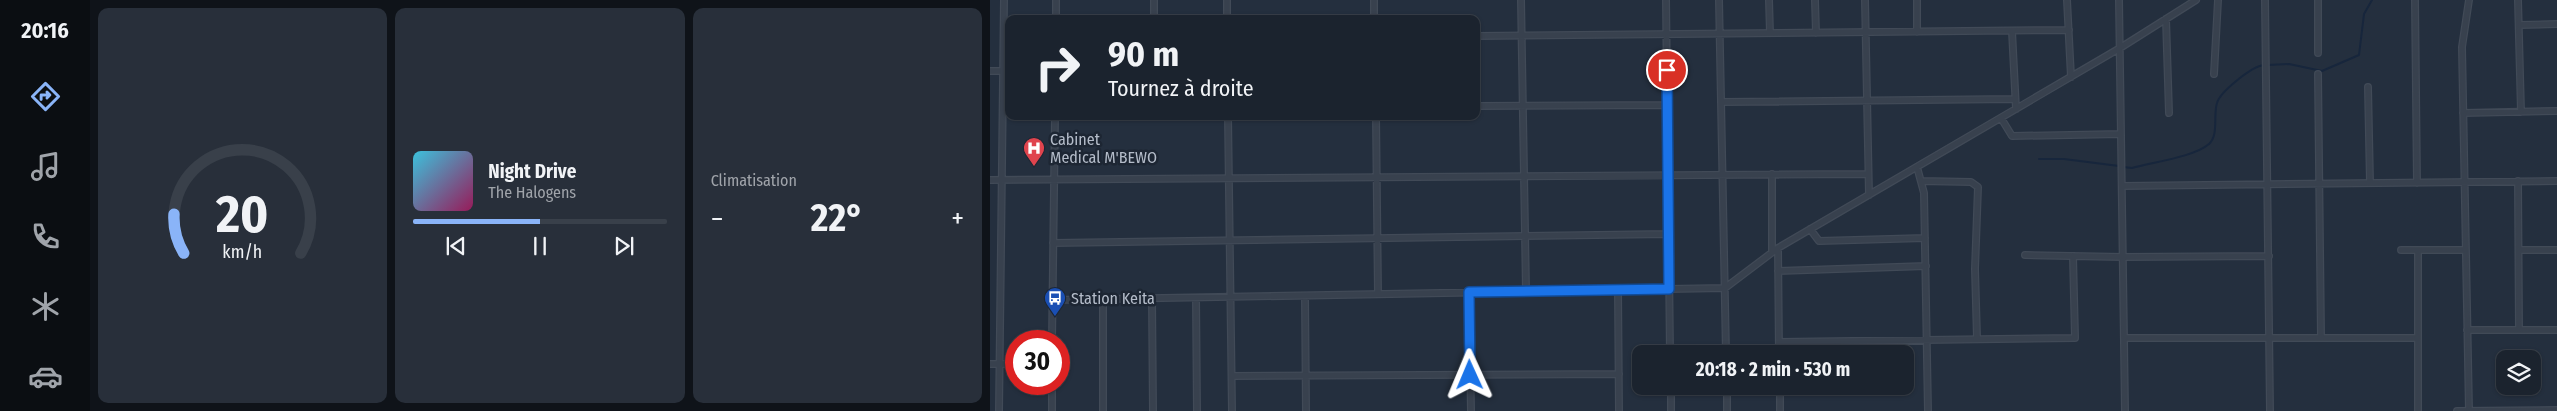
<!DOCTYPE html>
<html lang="fr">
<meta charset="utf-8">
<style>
:root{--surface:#1b232e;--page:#282f3a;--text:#f1f3f6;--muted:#a0a4aa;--line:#39404a;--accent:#8ab4f8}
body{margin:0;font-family:"Fira Sans Condensed",sans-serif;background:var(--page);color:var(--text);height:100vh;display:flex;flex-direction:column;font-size:19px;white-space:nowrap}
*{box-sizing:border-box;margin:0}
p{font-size:16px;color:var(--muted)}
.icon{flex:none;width:28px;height:28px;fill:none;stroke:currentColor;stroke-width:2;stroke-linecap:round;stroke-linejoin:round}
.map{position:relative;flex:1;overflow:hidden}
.details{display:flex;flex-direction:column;gap:8px;padding:8px;background:#0f1319;width:900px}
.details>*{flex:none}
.banner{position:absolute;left:15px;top:15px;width:475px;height:105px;border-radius:10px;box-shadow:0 1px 4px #0004,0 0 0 1px var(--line);background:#1b232e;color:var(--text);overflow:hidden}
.buttons{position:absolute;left:1506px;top:350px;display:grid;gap:10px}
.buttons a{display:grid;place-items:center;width:45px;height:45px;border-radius:10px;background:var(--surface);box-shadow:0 1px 4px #0004,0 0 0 1px var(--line);font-size:25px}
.speed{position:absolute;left:15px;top:330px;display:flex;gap:10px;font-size:25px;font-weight:700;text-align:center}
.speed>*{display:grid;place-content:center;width:65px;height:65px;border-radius:50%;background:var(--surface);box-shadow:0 1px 4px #0004,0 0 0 1px var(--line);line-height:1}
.speed .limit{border:8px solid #d22;background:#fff;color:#111}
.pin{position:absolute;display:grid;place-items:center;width:42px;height:42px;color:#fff;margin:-21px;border:2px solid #fff;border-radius:50%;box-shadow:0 1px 5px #0007}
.me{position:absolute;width:55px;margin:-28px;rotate:359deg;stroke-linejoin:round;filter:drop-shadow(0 0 4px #0008)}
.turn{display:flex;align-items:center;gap:18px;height:105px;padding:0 20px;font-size:22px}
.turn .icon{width:65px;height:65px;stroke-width:2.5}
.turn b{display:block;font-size:35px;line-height:42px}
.big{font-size:38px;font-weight:700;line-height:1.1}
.details .tile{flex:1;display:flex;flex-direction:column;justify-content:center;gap:8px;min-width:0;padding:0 18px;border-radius:10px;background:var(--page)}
.details .dial{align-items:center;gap:0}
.dial svg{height:130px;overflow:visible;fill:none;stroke:var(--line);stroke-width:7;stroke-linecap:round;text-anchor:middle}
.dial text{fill:var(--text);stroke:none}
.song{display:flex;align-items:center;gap:15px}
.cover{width:60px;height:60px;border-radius:8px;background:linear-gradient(135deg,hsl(190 70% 55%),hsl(330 70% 35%))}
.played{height:5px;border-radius:2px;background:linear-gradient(90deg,var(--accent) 50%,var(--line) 50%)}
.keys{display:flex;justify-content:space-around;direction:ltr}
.heat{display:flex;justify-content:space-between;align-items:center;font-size:28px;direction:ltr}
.details .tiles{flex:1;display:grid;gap:8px;grid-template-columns:repeat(3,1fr)}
.trip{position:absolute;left:642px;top:345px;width:282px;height:50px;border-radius:10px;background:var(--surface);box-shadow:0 1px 4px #0004,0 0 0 1px var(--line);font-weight:700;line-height:50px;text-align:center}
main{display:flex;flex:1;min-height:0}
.tabs{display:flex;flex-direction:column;width:90px;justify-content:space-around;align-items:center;background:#0b0e12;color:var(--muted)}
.tabs .icon{width:35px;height:35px}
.tabs .current{color:var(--accent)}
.tabs b{font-size:22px;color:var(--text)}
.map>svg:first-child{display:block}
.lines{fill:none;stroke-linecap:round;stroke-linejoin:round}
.stream{stroke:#17263c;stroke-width:2}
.minor-casing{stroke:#414a57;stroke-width:8}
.minor{stroke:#38414e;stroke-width:5.5}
.route-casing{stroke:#114b97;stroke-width:12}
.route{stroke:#1a73e8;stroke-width:9}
.labels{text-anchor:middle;stroke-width:5;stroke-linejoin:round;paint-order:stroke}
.poi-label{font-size:16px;fill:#b4bcc9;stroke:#1d2633;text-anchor:start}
</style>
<main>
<nav class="tabs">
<b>20:16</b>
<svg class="icon current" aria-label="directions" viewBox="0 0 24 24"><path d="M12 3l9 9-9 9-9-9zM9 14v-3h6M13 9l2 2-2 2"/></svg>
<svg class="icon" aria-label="music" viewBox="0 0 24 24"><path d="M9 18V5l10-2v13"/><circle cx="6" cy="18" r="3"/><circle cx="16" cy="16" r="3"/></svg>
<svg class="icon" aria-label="phone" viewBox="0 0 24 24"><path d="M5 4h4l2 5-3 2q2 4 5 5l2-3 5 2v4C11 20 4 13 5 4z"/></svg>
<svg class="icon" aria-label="climate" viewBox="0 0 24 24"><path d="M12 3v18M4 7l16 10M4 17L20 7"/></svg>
<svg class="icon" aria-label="car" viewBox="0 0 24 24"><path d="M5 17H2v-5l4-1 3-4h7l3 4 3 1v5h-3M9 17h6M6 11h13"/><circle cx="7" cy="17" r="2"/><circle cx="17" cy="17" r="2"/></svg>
</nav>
<section class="details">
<div class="tiles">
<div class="tile dial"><svg viewBox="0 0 100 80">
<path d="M14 69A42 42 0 1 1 86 69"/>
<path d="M14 69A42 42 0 0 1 8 45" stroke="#8ab4f8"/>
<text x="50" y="56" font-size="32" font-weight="700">20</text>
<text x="50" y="72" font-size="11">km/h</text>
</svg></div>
<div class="tile">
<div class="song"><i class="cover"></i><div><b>Night Drive</b><p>The Halogens</p></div></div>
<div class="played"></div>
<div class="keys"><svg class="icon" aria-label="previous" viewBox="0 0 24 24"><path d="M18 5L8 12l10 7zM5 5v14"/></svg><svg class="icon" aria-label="pause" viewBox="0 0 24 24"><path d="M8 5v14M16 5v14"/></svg><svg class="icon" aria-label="next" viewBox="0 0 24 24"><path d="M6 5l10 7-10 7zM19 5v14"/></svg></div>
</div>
<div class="tile"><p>Climatisation</p>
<div class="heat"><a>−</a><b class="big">22°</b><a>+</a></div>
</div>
</div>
</section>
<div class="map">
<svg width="1567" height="411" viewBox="0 0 1567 411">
<rect width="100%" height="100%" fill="#242f3e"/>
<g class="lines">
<path class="stream" d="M1278,65L1299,64L1332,71L1369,55L1374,14L1382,0
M1049,159H1074L1129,166
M1133,167L1142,168C1163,162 1204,157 1219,144C1229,135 1223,115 1227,103C1230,92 1262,66 1274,65"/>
<g class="minor-casing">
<path id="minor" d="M164,0V19
M237,0V19
M384,0V19
M531,0L536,291
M676,0L680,354
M729,0L736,354
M779,0L780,33
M825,0L826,33
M875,0L879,195
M927,0V32
M1077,0L1081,77
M1129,0L1135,411
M1275,0L1280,411
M1328,0V53
M1425,0L1427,183
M1479,0L1472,47L1479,411
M1528,0L1531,112
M66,19V0
M1176,19L1179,113
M1529,25L1567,24
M1022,31L1026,109
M486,36L1079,30
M0,71H19
M1224,74L1228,0
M1328,74L1331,338
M1378,87L1380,183
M731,102L1024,99
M486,106L677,105
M1473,113L1567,111
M238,116L242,411
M386,116L388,294
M1011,118L1022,136L1131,134
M927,167L934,193L938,411
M782,174V252
M0,180L878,174
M931,181L981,182L988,187L985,269L987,338
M1528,181L1529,330
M1132,186L1567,181
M820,229L829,241L935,238
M63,243L679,234
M788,248L789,354
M1411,250H1476
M1529,250H1567
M1035,255L1133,257L1279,256
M788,271L936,266
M628,290L629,411
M479,292L481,411
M315,296L316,411
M206,298L207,411
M162,299L163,411
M63,300L735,288L788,248L1130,48L1206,0
M1477,330H1567
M1134,338H1428
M62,341L65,116
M789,342L1085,338L1083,256
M0,364H26
M242,376L629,374
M681,386V411
M737,386V411
M790,386V411
M9,411L14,0
M62,411V384
M113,411V299
M1428,411V250
M1467,411L1567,410"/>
</g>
<use href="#minor" class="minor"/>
</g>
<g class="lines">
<g class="route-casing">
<path id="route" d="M480,375L479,292L679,289L677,70"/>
</g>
<use href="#route" class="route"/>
</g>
<defs>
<g id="hospital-pin" transform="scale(1.125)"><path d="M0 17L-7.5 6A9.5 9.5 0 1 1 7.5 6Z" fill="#e0444e" stroke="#1d2633"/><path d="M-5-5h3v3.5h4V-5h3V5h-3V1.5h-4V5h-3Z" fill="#fff"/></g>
<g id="bus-pin" transform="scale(1.125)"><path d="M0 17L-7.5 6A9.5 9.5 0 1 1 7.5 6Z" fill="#1a4fb4" stroke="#1d2633"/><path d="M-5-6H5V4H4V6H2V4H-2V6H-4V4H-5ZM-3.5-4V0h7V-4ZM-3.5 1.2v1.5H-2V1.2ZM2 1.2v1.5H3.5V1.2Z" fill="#fff"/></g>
</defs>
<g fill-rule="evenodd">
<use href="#hospital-pin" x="44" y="148"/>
<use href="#bus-pin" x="65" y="298"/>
</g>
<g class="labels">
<g class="poi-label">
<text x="60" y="145">Cabinet<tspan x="60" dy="18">Medical M'BEWO</tspan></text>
<text x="81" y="304">Station Keita</text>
</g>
</g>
</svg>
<div class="buttons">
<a><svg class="icon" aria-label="layers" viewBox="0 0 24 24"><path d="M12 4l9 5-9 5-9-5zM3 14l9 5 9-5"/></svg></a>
</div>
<div class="speed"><div class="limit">30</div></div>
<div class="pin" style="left:677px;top:70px;background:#d93025"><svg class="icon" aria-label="arrive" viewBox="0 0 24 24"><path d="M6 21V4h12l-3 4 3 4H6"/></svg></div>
<svg class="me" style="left:480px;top:375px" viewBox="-20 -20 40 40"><path d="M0-17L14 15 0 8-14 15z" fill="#1a73e8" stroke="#fff" stroke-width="4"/></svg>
<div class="trip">20:18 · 2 min · 530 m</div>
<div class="banner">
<div class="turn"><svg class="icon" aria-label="right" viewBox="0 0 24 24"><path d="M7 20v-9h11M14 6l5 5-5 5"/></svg><div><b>90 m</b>Tournez à droite</div></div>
</div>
</div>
</main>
